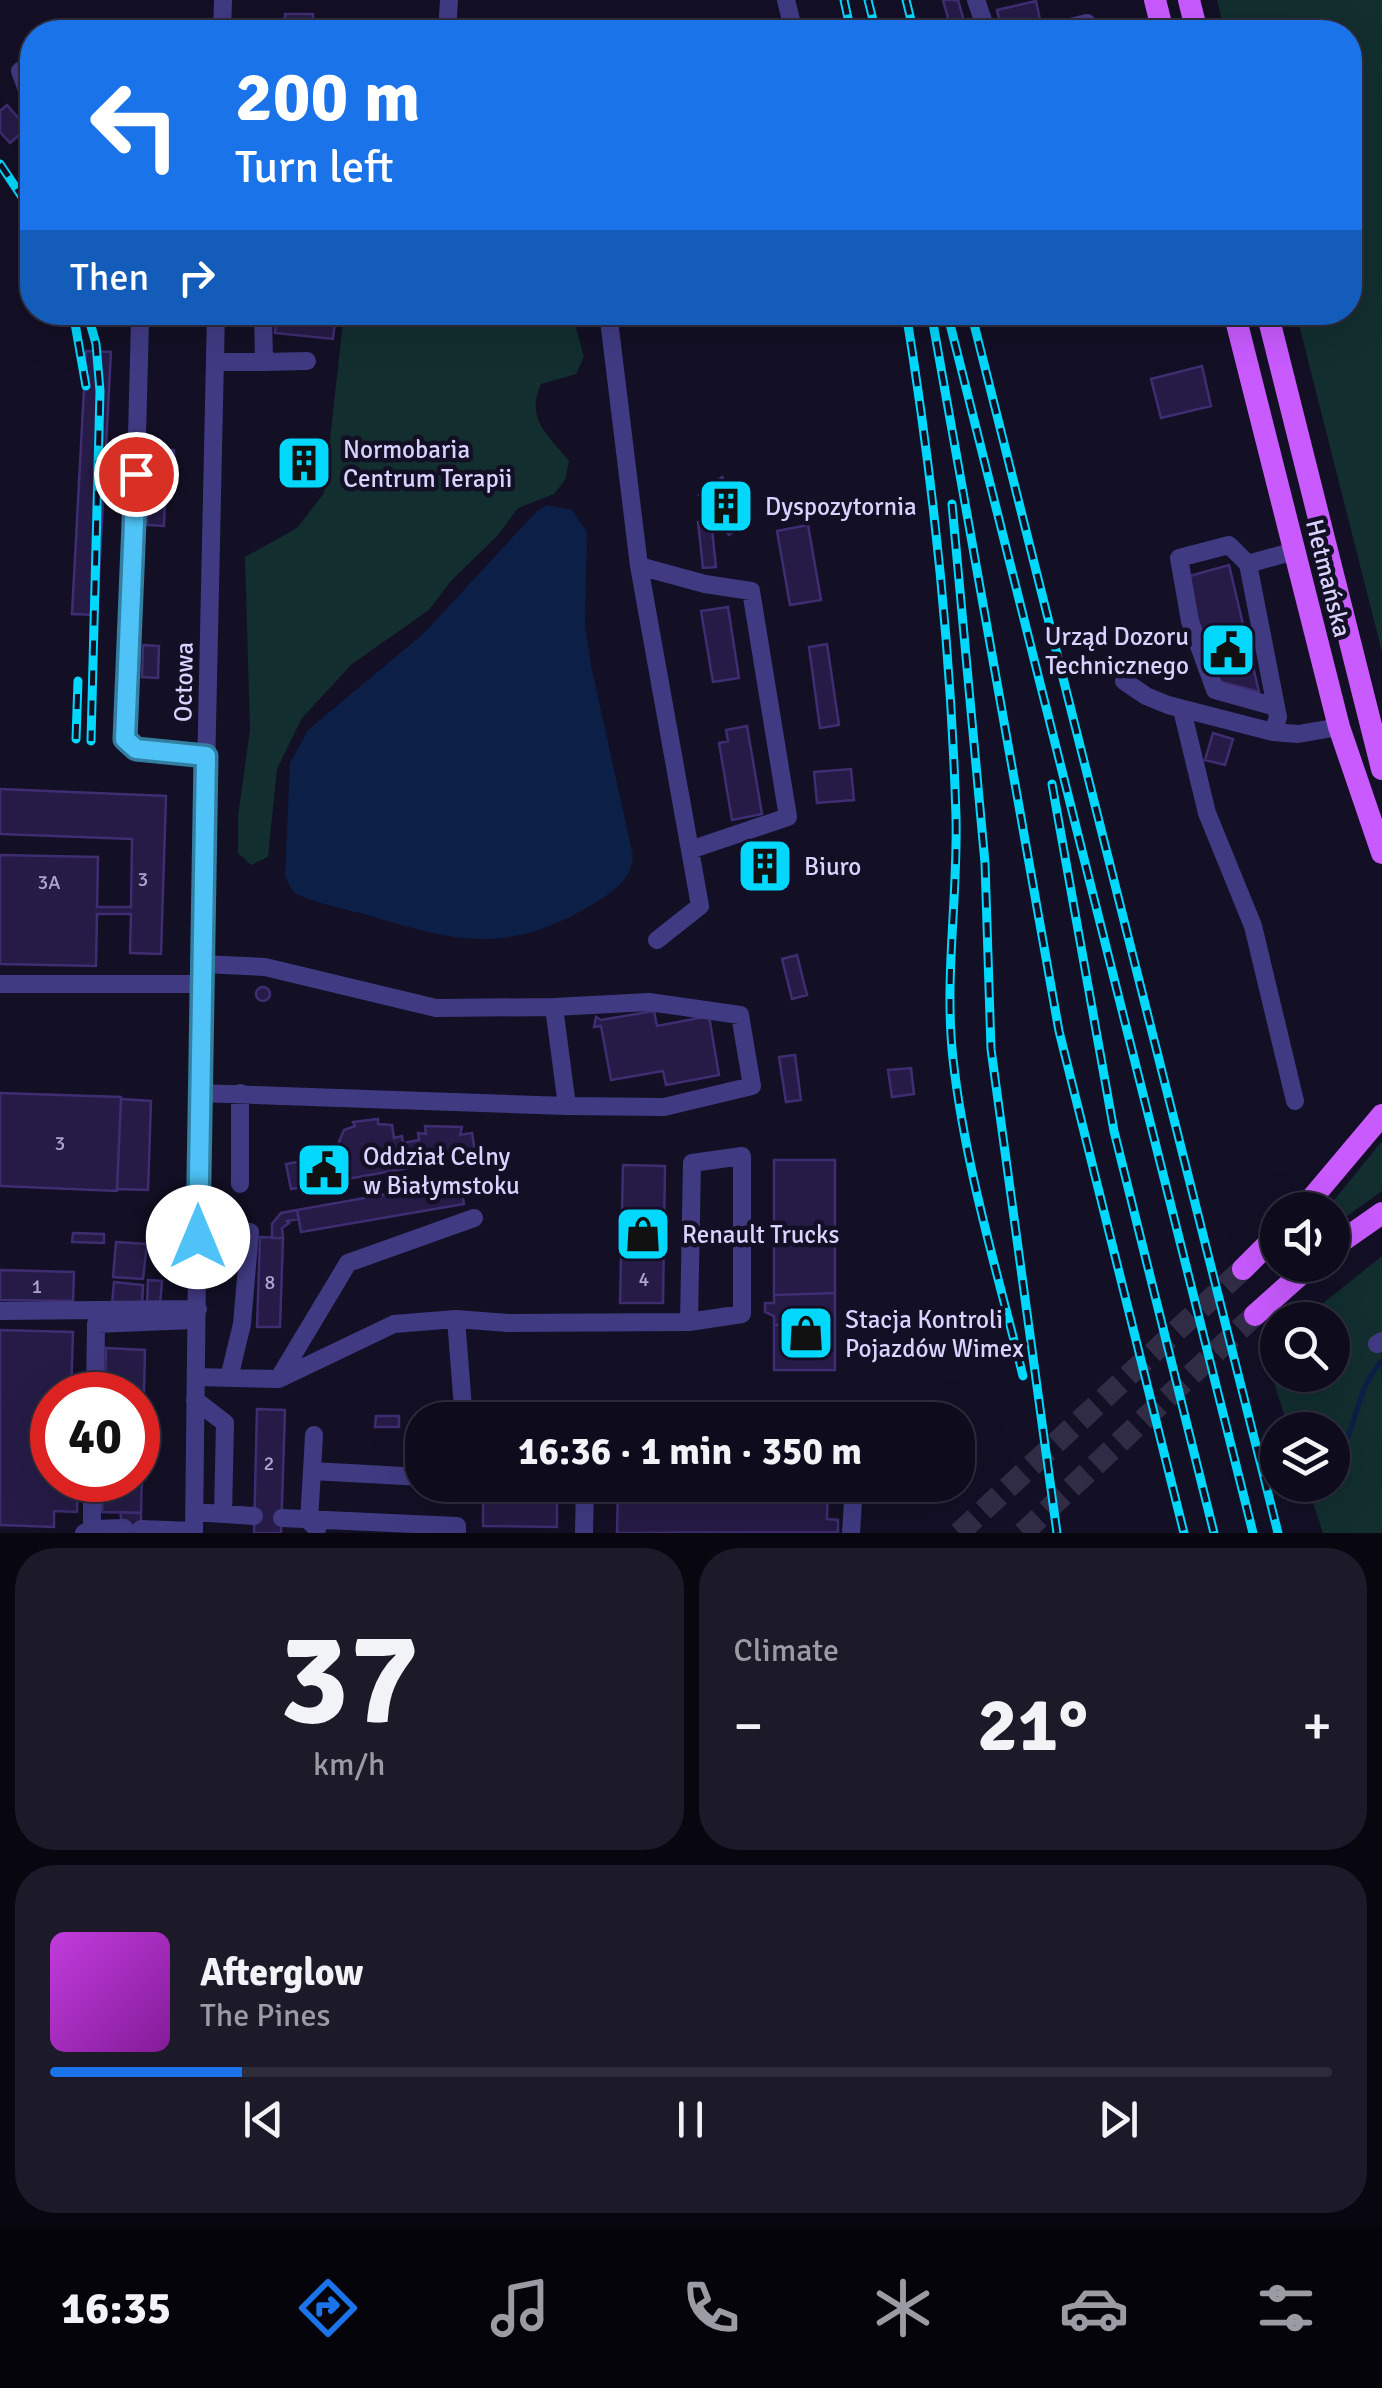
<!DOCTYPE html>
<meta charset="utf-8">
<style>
:root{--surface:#0e0b1c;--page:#1c1929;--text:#f1f3f6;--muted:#9b9ba3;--line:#2e2b3b;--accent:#1a73e8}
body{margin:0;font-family:Signika,sans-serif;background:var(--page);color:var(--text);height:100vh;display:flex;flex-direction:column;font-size:38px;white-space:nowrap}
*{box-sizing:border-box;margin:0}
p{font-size:32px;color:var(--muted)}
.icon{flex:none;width:55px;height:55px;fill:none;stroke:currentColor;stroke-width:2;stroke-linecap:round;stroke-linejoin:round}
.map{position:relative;height:1533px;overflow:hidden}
.panel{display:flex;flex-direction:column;gap:15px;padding:15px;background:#08060f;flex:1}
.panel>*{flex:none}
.top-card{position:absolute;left:20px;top:20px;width:1342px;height:305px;border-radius:40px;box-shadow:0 10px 40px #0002,0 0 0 2px var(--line);background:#1a73e8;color:#fff;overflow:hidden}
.fabs{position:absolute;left:1260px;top:1192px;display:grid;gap:20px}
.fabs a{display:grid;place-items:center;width:90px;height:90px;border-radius:50%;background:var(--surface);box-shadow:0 10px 40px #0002,0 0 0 2px var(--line);font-size:50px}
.speed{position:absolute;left:30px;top:1372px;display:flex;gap:20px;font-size:50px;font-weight:700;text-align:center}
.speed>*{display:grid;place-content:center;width:130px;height:130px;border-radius:50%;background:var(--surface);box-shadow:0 10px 40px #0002,0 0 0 2px var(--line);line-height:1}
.speed .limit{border:15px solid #d22;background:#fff;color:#111}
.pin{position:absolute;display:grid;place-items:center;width:85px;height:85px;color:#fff;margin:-42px;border:5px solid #fff;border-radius:50%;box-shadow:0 2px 10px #0007}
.me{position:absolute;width:110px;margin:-55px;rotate:0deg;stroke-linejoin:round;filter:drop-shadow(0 0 8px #0008)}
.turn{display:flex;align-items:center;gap:35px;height:210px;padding:0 50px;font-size:45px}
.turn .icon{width:130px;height:130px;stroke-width:2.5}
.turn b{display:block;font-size:70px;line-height:85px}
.then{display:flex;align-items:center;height:95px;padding:0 50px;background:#0003;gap:20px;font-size:38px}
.big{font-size:75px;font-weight:800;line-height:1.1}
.panel .tile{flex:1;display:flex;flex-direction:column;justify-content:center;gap:15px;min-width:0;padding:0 35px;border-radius:40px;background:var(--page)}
.panel .dial{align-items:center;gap:0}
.dial b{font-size:130px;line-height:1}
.song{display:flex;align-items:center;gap:30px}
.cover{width:120px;height:120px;border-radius:15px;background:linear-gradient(135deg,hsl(290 70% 55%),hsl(290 70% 35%))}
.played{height:10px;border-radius:5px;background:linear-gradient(90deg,var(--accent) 15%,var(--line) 15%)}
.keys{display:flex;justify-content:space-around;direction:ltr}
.heat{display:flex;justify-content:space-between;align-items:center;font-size:55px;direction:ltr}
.panel .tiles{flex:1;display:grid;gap:15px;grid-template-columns:1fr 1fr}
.tile:last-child{grid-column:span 2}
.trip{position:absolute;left:405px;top:1402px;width:570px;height:100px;border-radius:40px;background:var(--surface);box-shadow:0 10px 40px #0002,0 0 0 2px var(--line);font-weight:800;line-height:100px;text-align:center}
.tabs{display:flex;height:160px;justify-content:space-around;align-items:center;background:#06040b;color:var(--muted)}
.tabs .icon{width:70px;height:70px}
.tabs .current{color:var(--accent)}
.tabs b{font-size:45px;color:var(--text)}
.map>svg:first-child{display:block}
.green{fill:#122e2f}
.water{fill:#0c1f46}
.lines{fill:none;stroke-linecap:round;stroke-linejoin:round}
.stream{stroke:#0c1f46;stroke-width:5}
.building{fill:#251b46;stroke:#3e2d71;stroke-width:2.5}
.major-tunnel{stroke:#312c46;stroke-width:22;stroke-dasharray:22 11;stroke-linecap:butt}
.minor{stroke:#403a83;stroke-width:18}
.major{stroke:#c85afe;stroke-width:22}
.rail-casing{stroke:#01d8fc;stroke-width:9}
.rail{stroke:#130f25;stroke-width:5;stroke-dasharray:15;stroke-linecap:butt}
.route-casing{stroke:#337fa1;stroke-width:25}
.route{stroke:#4fc3f7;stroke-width:18}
.labels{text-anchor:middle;stroke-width:9;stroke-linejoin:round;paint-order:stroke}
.number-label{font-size:20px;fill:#ada5d1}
.poi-label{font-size:25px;fill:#dad3ff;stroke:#130f25;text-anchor:start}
.street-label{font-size:25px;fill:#dad3ff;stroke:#130f25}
</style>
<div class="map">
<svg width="1382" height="1533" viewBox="0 0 1382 1533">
<rect width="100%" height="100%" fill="#130f25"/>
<path class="green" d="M1217,0H1382V652L1296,313L1350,312V32H1225Z
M344,313H572L584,357L576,374L541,384C525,419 548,435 569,461L565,480L554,494L518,508L497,536L451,581L429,610L352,664L302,718L277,769L268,857L251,865L238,853V816L250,730L245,557L297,528L324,493Z
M1382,1141V1191L1333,1226L1332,1210H1326Z
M1382,1256V1533H1323L1307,1485H1332V1430H1289L1265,1354L1277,1342L1278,1375H1332V1320H1302Z"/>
<path class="water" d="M547,505L572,510L587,532L585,625L591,665L633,856C630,883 611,893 590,906C505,956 454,941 367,915C343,908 315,904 293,892L285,876L290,763L308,730L423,634L537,511Z"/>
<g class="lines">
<path class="stream" d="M1332,1461C1358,1436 1353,1391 1382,1361"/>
</g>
<path class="building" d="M943,0H958L965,25L951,29Z
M1036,1L1041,24L1002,32L997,10Z
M285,14H313V32H285Z
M377,24H401V32H377Z
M7,105L27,128L10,143L0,132V111Z
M277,312H336L333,339L275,333Z
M86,351L111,352L97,615L72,614Z
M1202,366L1211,406L1161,418L1151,379Z
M294,445L317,447L313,489L294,487V480L290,479Z
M149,449L174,450V465H166L164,526L147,525Z
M722,477L752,517L729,535L699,495Z
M711,520L716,567L703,568L698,522Z
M808,525L821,600L790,605L777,531Z
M1229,565L1259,692L1218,681L1194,620L1186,577Z
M728,607L739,678L713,682L701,611Z
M827,644L839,725L820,728L809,647Z
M143,645L159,646L158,678L142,677Z
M747,726L762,814L732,820L719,743L728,741L726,730Z
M1213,733L1233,739L1225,765L1205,760Z
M851,769L854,800L817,803L814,772Z
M0,789L166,796L161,954L130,953L131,914H97L96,966L0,964V855L98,857L97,907H131L132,839L0,834Z
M774,846L783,878L756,886L747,854Z
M797,955L807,995L792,999L782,959Z
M256 994a7 7 0 1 1 14 0a7 7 0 1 1-14 0Z
M654,1011L657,1026L709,1016L719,1075L666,1085L663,1071L611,1080L601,1026L594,1027L596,1017L601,1020Z
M795,1055L801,1100L786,1102L779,1057Z
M911,1068L914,1094L892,1097L888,1070Z
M0,1093L121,1097L117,1191L0,1186Z
M121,1099L151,1101L148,1190L117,1189Z
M378,1119V1124L392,1125L394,1138L402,1136L403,1143L419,1140L418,1133L426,1134L425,1126L462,1127L460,1135L472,1133L475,1152L436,1159L437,1163L291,1189L286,1164L341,1154L338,1144L344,1130L355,1126L353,1122Z
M774,1160H835V1293L774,1295Z
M623,1165L665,1166L663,1303H620Z
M460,1181L464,1204L301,1232L297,1210Z
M297,1210L299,1219L287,1221L289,1223L282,1228L283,1238H272V1224L281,1213Z
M73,1233L104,1234V1243L72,1242Z
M260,1237L283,1238L280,1327H257Z
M116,1242L147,1244L143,1279L113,1277Z
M0,1270L74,1272L73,1301L0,1300Z
M148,1280L162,1281L160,1305H147Z
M114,1282L143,1285L142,1306L112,1304Z
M835,1293V1325H774V1316L765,1312V1303H774V1295Z
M774,1325H835V1370H774Z
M0,1330L73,1332L71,1395H52V1480H78L77,1512L54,1511V1527L0,1525Z
M106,1348L145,1350L141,1513L102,1512L103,1480H138V1395H105Z
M717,1401L735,1402V1415H717Z
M573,1402H665L664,1420H573Z
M573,1406V1420H531L530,1407Z
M257,1409L285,1410L281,1533H254Z
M376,1416H399V1427H375Z
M618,1486L828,1490L827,1519L838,1520V1532L617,1533Z
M483,1489H557V1527L483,1526Z
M120,1512L141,1513V1533H124Z"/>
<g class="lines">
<path class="major-tunnel" d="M959,1533L1243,1269
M1023,1533L1255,1315"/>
<path class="minor" d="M786,0L794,32
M976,0L987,32
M222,32L223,0
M447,32L449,0
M1050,32L1087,23
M32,69L20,71L32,103
M121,312L140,320L159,312
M263,312L264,362L307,361
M608,312L639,566L690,850L788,817L751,591L705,584L639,566
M140,320L132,629L125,739L136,749L206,756
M215,362H264
M1248,564L1294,551
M1124,681L1146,696L1168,705L1273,732L1298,734L1339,727
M1182,710L1207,813L1253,926L1295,1101
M1273,732L1278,717L1276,707L1248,564L1229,545L1179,558L1190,621L1215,690L1276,707
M657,940L700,906L690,850
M0,984H201
M554,1007L649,1002L740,1015L752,1086L664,1107L567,1106
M199,1093L567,1106L554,1007L436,1008L265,967L202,964
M240,1093V1184
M742,1156V1314L689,1322L692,1163Z
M0,1311L198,1309
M456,1319L464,1420
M1377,1344L1382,1341
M196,1377L279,1379L394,1324L456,1319L508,1323L689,1322
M229,1378L242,1324L250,1232
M279,1378L348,1263L474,1218
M95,1395L96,1324L192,1320
M195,1400L225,1423L223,1514
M312,1471L314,1435
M194,1512L254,1516
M282,1518L457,1526V1533
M141,1529L194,1531
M317,1529L309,1521L312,1471L422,1477
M84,1533L92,1529L124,1528
M92,1533V1482
M194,1533L199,1093L216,312
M584,1533L585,1485
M851,1533L854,1485"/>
<path class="major" d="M1155,0L1163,32
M1189,0L1197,32
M1234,312L1339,727L1382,853
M1267,312L1382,769
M1302,1210L1382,1115
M1332,1248L1382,1213
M1243,1269L1278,1234
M1255,1315L1311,1265"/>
<g class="rail-casing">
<path id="rail" d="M844,0L851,32
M868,0L876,32
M906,0L914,32
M0,164L32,212
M73,312L86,386
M87,312L96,344L100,391L91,741
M906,312C933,479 951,648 956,817C958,898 944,978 953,1059C965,1166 997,1271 1023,1376
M931,312L1059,1031L1184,1533
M947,312L1253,1533
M971,312L1278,1533
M952,504L985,863L991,1049L1057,1533
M76,739L78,681
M1052,784L1114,1131L1214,1533"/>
</g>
<use href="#rail" class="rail"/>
</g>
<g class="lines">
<g class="route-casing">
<path id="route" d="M136,474L125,739L136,749L206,756L198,1237"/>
</g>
<use href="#route" class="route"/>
</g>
<defs>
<g id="building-square" transform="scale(2.875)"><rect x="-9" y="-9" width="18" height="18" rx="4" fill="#01d8fc" stroke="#130f25"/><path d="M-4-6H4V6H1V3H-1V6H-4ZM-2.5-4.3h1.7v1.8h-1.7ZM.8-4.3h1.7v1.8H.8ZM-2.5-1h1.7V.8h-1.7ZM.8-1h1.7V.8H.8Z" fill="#111"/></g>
<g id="civic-square" transform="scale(2.875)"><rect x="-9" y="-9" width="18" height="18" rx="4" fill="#01d8fc" stroke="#130f25"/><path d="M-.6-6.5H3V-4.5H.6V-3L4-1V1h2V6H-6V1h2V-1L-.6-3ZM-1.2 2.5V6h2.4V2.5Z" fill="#111"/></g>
<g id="shop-square" transform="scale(2.875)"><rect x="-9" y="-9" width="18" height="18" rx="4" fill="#01d8fc" stroke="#130f25"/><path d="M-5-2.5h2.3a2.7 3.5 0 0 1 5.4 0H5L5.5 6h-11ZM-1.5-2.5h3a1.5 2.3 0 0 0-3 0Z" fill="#111"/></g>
</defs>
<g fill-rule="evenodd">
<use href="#building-square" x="304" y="463"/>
<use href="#building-square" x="726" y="506"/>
<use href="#civic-square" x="1228" y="650"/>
<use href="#building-square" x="765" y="866"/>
<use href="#civic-square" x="324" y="1170"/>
<use href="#shop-square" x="643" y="1234"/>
<use href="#shop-square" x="806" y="1333"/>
</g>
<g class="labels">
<g class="number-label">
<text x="143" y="886">3</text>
<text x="49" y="889">3A</text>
<text x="60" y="1150">3</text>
<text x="644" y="1286">4</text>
<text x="270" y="1289">8</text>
<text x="37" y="1293">1</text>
<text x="269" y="1470">2</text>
</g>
<g class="poi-label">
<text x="343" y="458">Normobaria<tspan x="343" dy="29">Centrum Terapii</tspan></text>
<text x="765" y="515">Dyspozytornia</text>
<text x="1189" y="645" text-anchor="end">Urząd Dozoru<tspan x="1189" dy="29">Technicznego</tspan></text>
<text x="804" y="875">Biuro</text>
<text x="363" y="1165">Oddział Celny<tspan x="363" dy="29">w Białymstoku</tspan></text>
<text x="682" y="1243">Renault Trucks</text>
<text x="845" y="1328">Stacja Kontroli<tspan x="845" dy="29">Pojazdów Wimex</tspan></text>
</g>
<g class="street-label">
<text transform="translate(1329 578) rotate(76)" y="9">Hetmańska</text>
<text transform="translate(183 682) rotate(-89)" y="9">Octowa</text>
</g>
</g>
</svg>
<div class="fabs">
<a><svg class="icon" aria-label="sound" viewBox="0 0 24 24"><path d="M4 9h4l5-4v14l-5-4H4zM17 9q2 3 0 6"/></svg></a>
<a><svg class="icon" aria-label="search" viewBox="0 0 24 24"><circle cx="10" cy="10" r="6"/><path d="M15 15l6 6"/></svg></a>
<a><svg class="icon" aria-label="layers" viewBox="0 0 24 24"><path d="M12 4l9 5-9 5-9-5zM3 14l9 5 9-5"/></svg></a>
</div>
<div class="speed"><div class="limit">40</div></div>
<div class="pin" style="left:136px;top:474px;background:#d93025"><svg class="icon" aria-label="arrive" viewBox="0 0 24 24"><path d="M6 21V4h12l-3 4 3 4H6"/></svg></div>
<svg class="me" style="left:198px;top:1237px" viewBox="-20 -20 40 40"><circle r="19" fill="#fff"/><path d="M0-13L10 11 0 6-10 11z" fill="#4fc3f7"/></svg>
<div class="trip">16:36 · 1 min · 350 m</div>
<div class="top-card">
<div class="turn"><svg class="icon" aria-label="left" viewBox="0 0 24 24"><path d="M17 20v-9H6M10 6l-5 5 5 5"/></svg><div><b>200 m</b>Turn left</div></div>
<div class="then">Then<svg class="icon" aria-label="right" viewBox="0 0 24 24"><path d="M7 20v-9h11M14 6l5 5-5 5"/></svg></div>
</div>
</div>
<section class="panel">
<div class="tiles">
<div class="tile dial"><b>37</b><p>km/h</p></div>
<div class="tile"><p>Climate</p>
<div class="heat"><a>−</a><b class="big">21°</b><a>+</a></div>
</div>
<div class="tile">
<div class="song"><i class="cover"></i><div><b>Afterglow</b><p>The Pines</p></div></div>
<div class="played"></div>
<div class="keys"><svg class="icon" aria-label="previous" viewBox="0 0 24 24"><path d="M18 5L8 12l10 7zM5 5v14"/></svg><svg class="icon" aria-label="pause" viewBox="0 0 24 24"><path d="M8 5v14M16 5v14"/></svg><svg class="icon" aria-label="next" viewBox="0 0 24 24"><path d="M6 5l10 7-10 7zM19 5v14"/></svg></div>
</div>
</div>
</section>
<nav class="tabs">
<b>16:35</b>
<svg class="icon current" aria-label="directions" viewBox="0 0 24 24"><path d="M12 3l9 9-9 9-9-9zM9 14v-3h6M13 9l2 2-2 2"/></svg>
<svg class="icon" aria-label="music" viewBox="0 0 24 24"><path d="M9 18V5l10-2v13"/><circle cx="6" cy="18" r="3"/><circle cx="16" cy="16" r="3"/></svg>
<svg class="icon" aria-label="phone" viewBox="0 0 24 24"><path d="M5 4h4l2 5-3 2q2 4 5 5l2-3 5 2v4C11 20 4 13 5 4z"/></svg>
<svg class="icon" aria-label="climate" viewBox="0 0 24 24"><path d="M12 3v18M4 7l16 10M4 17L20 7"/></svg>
<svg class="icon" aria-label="car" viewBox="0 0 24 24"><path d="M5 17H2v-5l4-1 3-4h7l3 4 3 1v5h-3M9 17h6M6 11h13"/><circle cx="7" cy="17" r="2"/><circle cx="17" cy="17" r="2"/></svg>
<svg class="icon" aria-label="filters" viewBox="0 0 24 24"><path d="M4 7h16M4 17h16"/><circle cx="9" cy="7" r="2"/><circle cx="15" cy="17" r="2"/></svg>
</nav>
